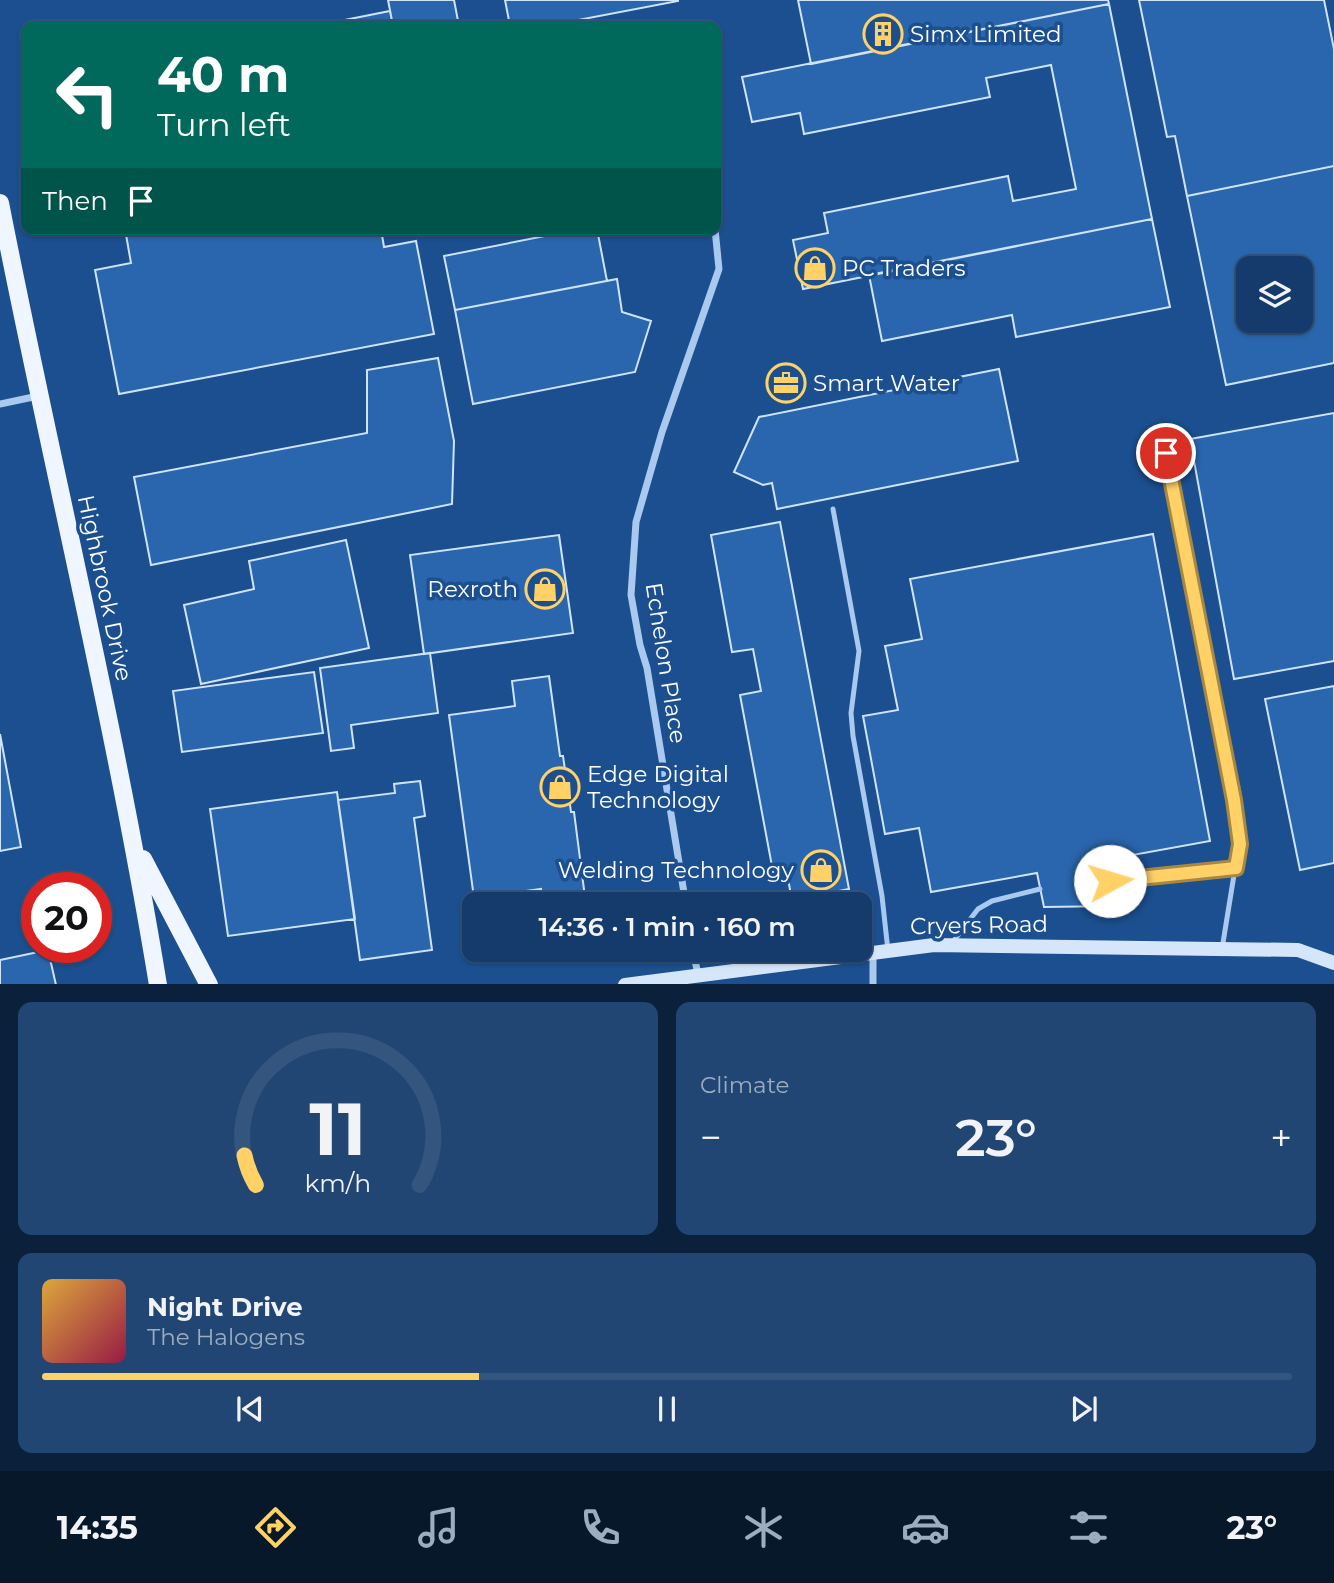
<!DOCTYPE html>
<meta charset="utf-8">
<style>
:root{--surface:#143b6b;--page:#214673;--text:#f1f3f6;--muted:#9dadc1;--line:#33557e;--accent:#ffd166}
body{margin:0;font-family:Montserrat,sans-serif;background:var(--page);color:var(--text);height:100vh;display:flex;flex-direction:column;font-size:26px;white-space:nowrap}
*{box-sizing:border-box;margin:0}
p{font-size:23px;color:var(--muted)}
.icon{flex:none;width:38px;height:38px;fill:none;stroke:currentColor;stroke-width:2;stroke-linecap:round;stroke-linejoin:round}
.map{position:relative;height:984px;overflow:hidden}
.sheet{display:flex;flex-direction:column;gap:18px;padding:18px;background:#0b203b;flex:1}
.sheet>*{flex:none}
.hud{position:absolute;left:21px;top:21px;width:700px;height:214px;border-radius:14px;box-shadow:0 2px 5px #0004,0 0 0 2px var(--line);background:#00695c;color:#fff;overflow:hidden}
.fabs{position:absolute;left:1236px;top:256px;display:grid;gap:14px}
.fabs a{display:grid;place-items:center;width:77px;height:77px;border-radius:14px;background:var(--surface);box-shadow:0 2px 5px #0004,0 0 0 2px var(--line);font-size:35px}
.speed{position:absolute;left:21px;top:872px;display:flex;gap:14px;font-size:35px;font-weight:700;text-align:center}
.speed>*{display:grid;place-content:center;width:91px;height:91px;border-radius:50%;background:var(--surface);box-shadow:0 2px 5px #0004,0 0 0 2px var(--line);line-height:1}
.speed .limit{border:10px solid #d22;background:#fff;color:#111}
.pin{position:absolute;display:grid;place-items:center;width:60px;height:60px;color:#fff;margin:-30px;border:4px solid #fff;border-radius:50%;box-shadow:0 2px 7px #0007}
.me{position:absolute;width:77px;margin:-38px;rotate:84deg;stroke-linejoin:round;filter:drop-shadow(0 0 5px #0008)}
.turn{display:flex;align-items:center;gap:24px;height:147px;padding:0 21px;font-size:32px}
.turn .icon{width:91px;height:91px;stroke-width:2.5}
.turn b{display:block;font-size:49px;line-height:60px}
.then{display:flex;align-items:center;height:66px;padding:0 21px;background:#0003;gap:14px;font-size:26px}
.big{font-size:52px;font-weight:600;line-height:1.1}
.sheet .widget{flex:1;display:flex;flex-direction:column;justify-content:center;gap:10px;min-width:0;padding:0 24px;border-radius:14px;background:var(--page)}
.sheet .dial{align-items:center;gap:0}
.dial svg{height:182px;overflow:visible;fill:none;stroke:var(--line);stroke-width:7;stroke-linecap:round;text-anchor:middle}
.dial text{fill:var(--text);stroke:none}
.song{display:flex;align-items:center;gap:21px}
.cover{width:84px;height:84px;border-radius:10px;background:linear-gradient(135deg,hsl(40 70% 55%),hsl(340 70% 35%))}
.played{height:7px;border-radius:4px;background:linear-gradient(90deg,var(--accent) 35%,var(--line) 35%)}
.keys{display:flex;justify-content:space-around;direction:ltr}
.heat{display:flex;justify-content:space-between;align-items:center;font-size:38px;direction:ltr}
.sheet .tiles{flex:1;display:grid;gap:18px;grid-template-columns:1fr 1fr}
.widget:last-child{grid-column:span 2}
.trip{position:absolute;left:462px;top:892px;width:410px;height:70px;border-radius:14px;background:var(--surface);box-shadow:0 2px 5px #0004,0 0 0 2px var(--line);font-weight:600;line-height:70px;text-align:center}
.menu{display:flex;height:112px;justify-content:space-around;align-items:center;background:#08182b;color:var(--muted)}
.menu .icon{width:49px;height:49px}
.menu .active{color:var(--accent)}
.menu b{font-size:32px;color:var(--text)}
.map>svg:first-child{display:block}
.building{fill:#2a66ad;stroke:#cfe3fa;stroke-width:2;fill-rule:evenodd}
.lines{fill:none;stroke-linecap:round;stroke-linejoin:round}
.service{stroke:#a9c9ee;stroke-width:5}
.minor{stroke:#a9c9ee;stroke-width:7}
.secondary{stroke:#d6e6fa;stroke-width:14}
.primary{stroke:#f0f6ff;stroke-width:18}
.route-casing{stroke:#a68842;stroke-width:18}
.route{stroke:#ffd166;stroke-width:12}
.labels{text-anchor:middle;stroke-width:7;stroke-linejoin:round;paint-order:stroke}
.poi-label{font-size:23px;fill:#fff;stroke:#1b4f8f;text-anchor:start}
.street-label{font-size:23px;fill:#fff;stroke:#1b4f8f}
</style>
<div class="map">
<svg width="1334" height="985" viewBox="0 0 1334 985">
<rect width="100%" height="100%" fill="#1b4f8f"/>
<path class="building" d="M388,0H454L459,26H393Z
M505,0H678V1L547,26H510Z
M798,0H1108L1109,4L811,64Z
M1139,0H1324L1334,49V166L1187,196L1175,136L1167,137Z
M1109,4L1152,219L803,289L793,240L828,233L824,213L1008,176L1013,201L1076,189L1051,65L986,78L990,97L804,134L800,113L752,122L742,77Z
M390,11L393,26H320L319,25Z
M1334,166V363L1226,385L1187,196ZM1248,268H1300V320H1248Z
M1152,219L1170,307L1016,337L1012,315L882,341L869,275Z
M125,229H381L384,247L416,241L434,334L119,394L95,270L131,263Z
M580,229H597L607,281L455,310L444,256Z
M617,279L622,312L651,321L635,372L473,404L455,310Z
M438,358L454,441L452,504L151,565L134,477L367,433V370Z
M999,369L1018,461L777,509L772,483L763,485L734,472L759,417Z
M1334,413V661L1234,679L1190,439Z
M780,522L849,889L792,900L787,874L774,877L740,695L761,691L753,649L732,652L711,535Z
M1153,534L1210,841L1105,860L1115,906L1044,907L1037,873L931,892L919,828L885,834L863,716L898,710L885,646L922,639L910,579Z
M559,535L573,633L424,654L410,555Z
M346,540L369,648L201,684L184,605L254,589L249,561Z
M430,653L438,713L351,725L354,748L331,751L320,668Z
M314,672L323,733L182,752L173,691Z
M549,676L560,756H563L571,812H574L586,905H543L541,889L474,898L449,715L515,706L512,681Z
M1334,686V863L1300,870L1265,699Z
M0,734L21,847L0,851Z
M420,781L425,816L414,818L432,950L360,960L338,800L395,793L394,784Z
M337,792L355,919L228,936L210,809Z
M48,950L56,985H0V960Z"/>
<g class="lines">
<path class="service" d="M1166,453L1234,800L1239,844L1222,949
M833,509L859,651L851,713L853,736L882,896L888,951
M1110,881L1236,868
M952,943L978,909L992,901L1040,889"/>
<path class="minor" d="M0,404L38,396
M686,905L647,668L640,645L631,595L636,522L662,432L719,269L715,229
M693,950L698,975
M873,985V954"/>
<path class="secondary" d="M625,985L934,945L1298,950L1334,963"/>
<path class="primary" d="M0,203C51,464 115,722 158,985
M143,859L209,985"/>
</g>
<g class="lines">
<g class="route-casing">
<path id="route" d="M1110,881L1236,868L1240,844L1234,800L1166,453"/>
</g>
<use href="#route" class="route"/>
</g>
<defs>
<g id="building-ring" transform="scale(2.0125)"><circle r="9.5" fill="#1b4f8f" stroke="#ffd166" stroke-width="1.5"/><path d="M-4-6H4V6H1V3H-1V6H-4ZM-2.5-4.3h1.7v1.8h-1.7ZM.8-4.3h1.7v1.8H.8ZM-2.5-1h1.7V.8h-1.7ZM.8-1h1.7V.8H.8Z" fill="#ffd166"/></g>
<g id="shop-ring" transform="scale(2.0125)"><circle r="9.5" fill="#1b4f8f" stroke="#ffd166" stroke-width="1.5"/><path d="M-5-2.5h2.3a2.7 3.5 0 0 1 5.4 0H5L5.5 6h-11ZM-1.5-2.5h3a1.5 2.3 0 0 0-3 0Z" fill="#ffd166"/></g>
<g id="office-ring" transform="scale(2.0125)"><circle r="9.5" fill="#1b4f8f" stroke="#ffd166" stroke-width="1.5"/><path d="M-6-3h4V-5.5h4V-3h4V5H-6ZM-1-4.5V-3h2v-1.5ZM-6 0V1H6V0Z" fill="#ffd166"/></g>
</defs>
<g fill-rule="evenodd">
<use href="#building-ring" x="883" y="34"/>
<use href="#shop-ring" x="815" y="268"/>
<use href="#office-ring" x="786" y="383"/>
<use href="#shop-ring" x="545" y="589"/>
<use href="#shop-ring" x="560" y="787"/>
<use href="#shop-ring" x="821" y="870"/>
</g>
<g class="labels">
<g class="poi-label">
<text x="910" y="42">Simx Limited</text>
<text x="842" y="276">PC Traders</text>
<text x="813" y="391">Smart Water</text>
<text x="518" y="597" text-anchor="end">Rexroth</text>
<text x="587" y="782">Edge Digital<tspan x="587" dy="26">Technology</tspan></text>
<text x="794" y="878" text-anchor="end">Welding Technology</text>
</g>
<g class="street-label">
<text transform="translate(105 588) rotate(78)" y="8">Highbrook Drive</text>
<text transform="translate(666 663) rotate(81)" y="8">Echelon Place</text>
<text transform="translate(979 925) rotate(-1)" y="8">Cryers Road</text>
</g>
</g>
</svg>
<div class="fabs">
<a><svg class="icon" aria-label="layers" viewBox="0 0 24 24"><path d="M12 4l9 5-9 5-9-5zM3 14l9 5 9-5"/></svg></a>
</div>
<div class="speed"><div class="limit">20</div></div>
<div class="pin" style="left:1166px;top:453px;background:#d93025"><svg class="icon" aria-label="arrive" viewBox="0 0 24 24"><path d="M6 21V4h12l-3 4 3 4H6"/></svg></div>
<svg class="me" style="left:1110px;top:881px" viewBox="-20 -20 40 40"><circle r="19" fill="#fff"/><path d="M0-13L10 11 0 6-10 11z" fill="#ffd166"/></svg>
<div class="trip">14:36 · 1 min · 160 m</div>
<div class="hud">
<div class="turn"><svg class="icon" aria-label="left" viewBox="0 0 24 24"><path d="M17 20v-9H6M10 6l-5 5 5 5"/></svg><div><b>40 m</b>Turn left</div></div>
<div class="then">Then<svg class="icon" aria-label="arrive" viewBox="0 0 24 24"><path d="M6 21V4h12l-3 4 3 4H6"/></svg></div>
</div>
</div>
<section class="sheet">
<div class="tiles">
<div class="widget dial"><svg viewBox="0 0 100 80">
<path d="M14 69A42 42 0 1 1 86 69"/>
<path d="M14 69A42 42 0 0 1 9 56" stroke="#ffd166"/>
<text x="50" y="56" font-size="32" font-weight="700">11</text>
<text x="50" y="72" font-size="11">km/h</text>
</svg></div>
<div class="widget"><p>Climate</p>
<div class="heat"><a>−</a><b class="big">23°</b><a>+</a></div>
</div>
<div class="widget">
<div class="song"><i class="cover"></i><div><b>Night Drive</b><p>The Halogens</p></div></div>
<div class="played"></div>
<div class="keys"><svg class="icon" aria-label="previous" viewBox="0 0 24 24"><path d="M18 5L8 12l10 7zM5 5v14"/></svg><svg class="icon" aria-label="pause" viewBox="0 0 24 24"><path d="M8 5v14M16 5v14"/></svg><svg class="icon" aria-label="next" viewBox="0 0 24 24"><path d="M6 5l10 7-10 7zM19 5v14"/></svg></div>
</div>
</div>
</section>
<nav class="menu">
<b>14:35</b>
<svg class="icon active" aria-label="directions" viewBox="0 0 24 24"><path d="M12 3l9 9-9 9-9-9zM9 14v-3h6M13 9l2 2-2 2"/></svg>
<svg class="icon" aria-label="music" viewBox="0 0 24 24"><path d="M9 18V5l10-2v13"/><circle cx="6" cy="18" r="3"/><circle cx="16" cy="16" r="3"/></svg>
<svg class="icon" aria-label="phone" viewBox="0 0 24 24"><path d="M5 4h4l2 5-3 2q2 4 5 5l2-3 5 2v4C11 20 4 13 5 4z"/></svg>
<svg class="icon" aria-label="climate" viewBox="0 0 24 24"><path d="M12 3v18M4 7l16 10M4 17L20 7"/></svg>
<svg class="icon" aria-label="car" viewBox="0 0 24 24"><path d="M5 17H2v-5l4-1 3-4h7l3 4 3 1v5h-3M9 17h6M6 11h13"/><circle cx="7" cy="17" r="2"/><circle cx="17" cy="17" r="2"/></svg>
<svg class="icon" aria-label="filters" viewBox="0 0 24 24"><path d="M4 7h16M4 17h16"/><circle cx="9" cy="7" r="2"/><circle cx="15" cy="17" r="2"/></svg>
<b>23°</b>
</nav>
